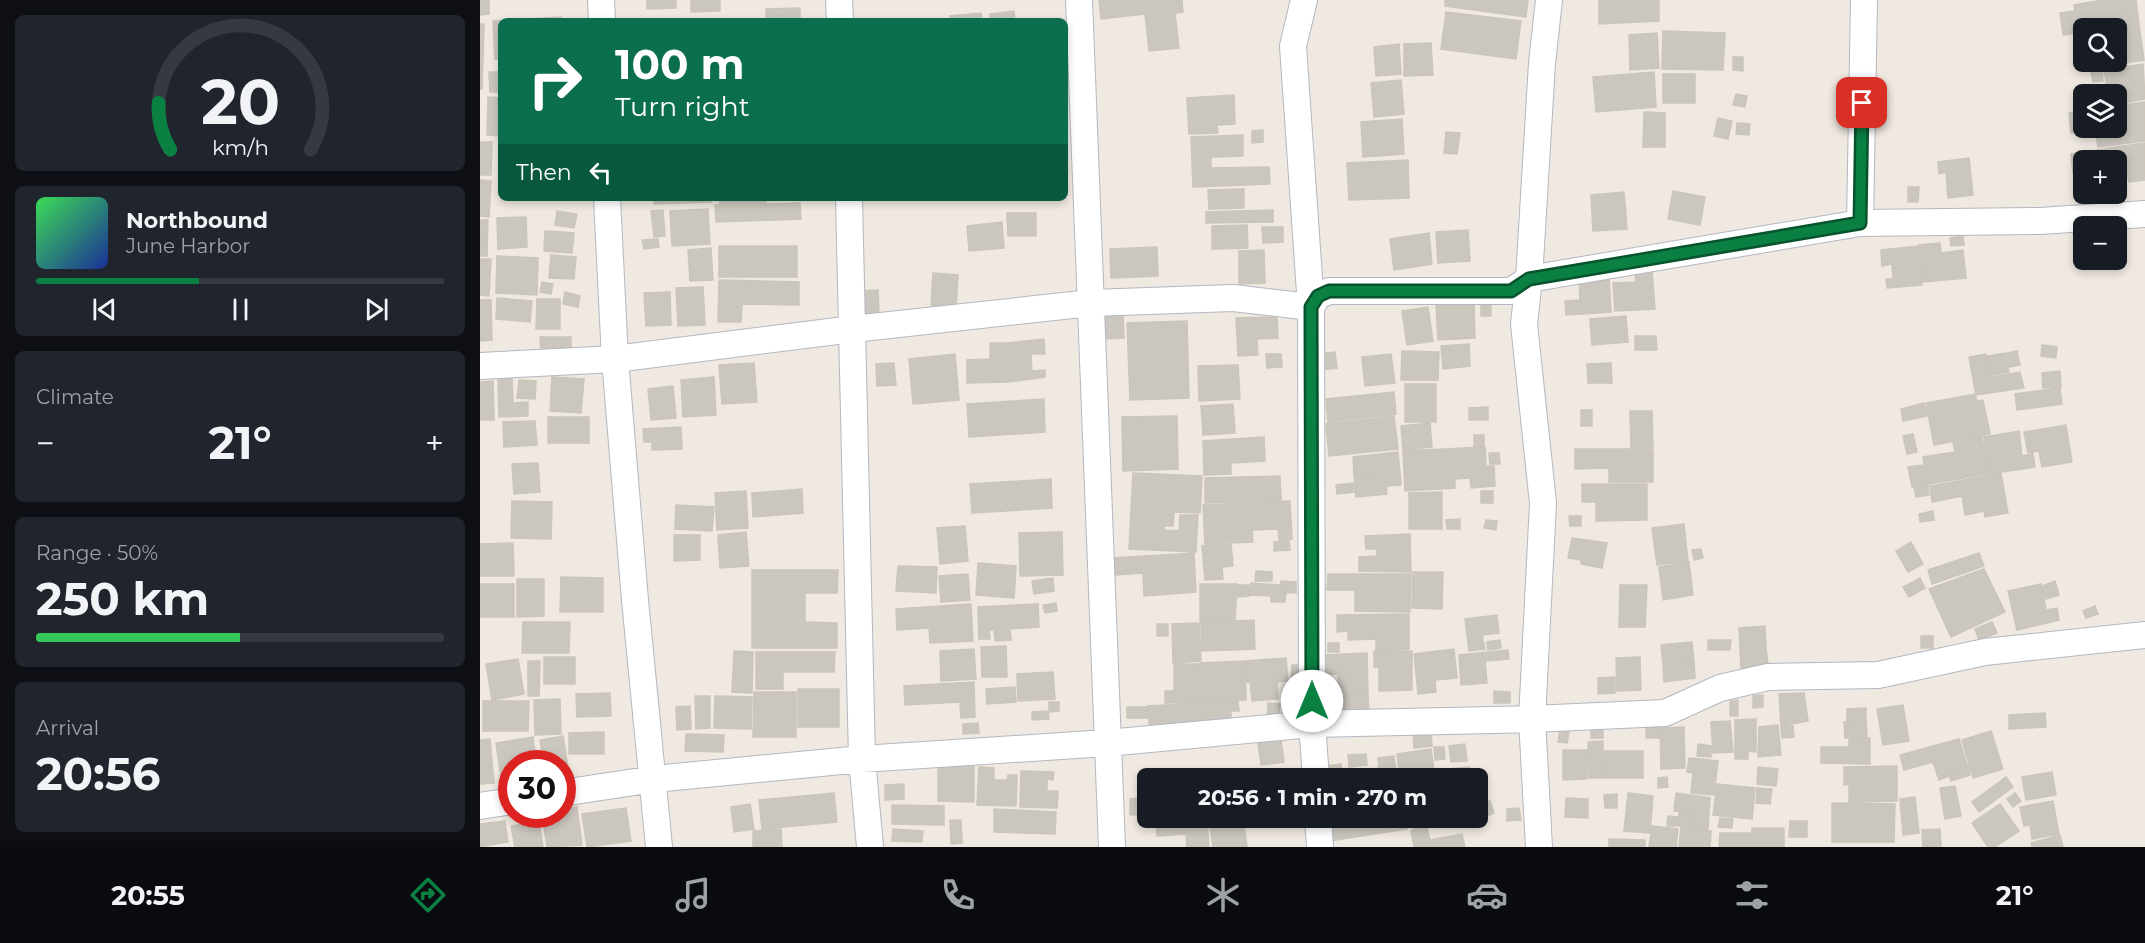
<!DOCTYPE html>
<meta charset="utf-8">
<style>
:root{--surface:#171b24;--page:#20242c;--text:#f1f3f6;--muted:#9ea1a6;--line:#363941;--accent:#0b8043}
body{margin:0;font-family:Montserrat,sans-serif;background:var(--page);color:var(--text);height:100vh;display:flex;flex-direction:column;font-size:22px;white-space:nowrap}
*{box-sizing:border-box;margin:0}
p{font-size:20px;color:var(--muted)}
.icon{flex:none;width:33px;height:33px;fill:none;stroke:currentColor;stroke-width:2;stroke-linecap:round;stroke-linejoin:round}
.map{position:relative;flex:1;overflow:hidden}
.sheet{display:flex;flex-direction:column;gap:15px;padding:15px;background:#0d0f14;width:480px}
.sheet>*{flex:none}
.top-card{position:absolute;left:18px;top:18px;width:570px;height:183px;border-radius:9px;box-shadow:0 3px 9px #0003;background:#0b6e4f;color:#fff;overflow:hidden}
.fabs{position:absolute;left:1593px;top:18px;display:grid;gap:12px}
.fabs a{display:grid;place-items:center;width:54px;height:54px;border-radius:9px;background:var(--surface);box-shadow:0 3px 9px #0003;font-size:30px}
.speed{position:absolute;left:18px;top:750px;display:flex;gap:12px;font-size:30px;font-weight:700;text-align:center}
.speed>*{display:grid;place-content:center;width:78px;height:78px;border-radius:50%;background:var(--surface);box-shadow:0 3px 9px #0003;line-height:1}
.speed .limit{border:9px solid #d22;background:#fff;color:#111}
.pin{position:absolute;display:grid;place-items:center;width:51px;height:51px;color:#fff;margin:-26px;border-radius:12px;box-shadow:0 3px 9px #0006}
.me{position:absolute;width:66px;margin:-33px;rotate:0deg;stroke-linejoin:round;filter:drop-shadow(0 0 4px #0008)}
.turn{display:flex;align-items:center;gap:21px;height:126px;padding:0 18px;font-size:27px}
.turn .icon{width:78px;height:78px;stroke-width:2.5}
.turn b{display:block;font-size:42px;line-height:51px}
.then{display:flex;align-items:center;height:57px;padding:0 18px;background:#0003;gap:12px;font-size:22px}
.big{font-size:45px;font-weight:700;line-height:1.1}
.sheet .tile{flex:1;display:flex;flex-direction:column;justify-content:center;gap:9px;min-width:0;padding:0 21px;border-radius:9px;background:var(--page)}
.sheet .dial{align-items:center;gap:0}
.dial svg{height:156px;overflow:visible;fill:none;stroke:var(--line);stroke-width:7;stroke-linecap:round;text-anchor:middle}
.dial text{fill:var(--text);stroke:none}
.song{display:flex;align-items:center;gap:18px}
.cover{width:72px;height:72px;border-radius:9px;background:linear-gradient(135deg,hsl(130 70% 55%),hsl(230 70% 35%))}
.played{height:6px;border-radius:3px;background:linear-gradient(90deg,var(--accent) 40%,var(--line) 40%)}
.keys{display:flex;justify-content:space-around;direction:ltr}
.heat{display:flex;justify-content:space-between;align-items:center;font-size:33px;direction:ltr}
.charge{height:9px;border-radius:4px;background:linear-gradient(90deg,#34c759 50%,var(--line) 0)}
.trip{position:absolute;left:657px;top:768px;width:351px;height:60px;border-radius:9px;background:var(--surface);box-shadow:0 3px 9px #0003;font-weight:700;line-height:60px;text-align:center}
.menu{display:flex;height:96px;justify-content:space-around;align-items:center;background:#090b0e;color:var(--muted)}
.menu .icon{width:42px;height:42px}
.menu .on{color:var(--accent)}
.menu b{font-size:27px;color:var(--text)}
main{display:flex;flex:1;min-height:0}
.map>svg:first-child{display:block}
.building{fill:#cbc7bf;stroke:#cbc5ba;stroke-width:1.5}
.lines{fill:none;stroke-linecap:round;stroke-linejoin:round}
.minor-casing{stroke:#b4b7c1;stroke-width:28}
.minor{stroke:#fff;stroke-width:26}
.route-casing{stroke:#07532c;stroke-width:15}
.route{stroke:#0b8043;stroke-width:10}
</style>
<main>
<section class="sheet">
<div class="tile dial"><svg viewBox="0 0 100 80">
<path d="M14 69A42 42 0 1 1 86 69"/>
<path d="M14 69A42 42 0 0 1 8 45" stroke="#0b8043"/>
<text x="50" y="56" font-size="32" font-weight="700">20</text>
<text x="50" y="72" font-size="11">km/h</text>
</svg></div>
<div class="tile">
<div class="song"><i class="cover"></i><div><b>Northbound</b><p>June Harbor</p></div></div>
<div class="played"></div>
<div class="keys"><svg class="icon" aria-label="previous" viewBox="0 0 24 24"><path d="M18 5L8 12l10 7zM5 5v14"/></svg><svg class="icon" aria-label="pause" viewBox="0 0 24 24"><path d="M8 5v14M16 5v14"/></svg><svg class="icon" aria-label="next" viewBox="0 0 24 24"><path d="M6 5l10 7-10 7zM19 5v14"/></svg></div>
</div>
<div class="tile"><p>Climate</p>
<div class="heat"><a>−</a><b class="big">21°</b><a>+</a></div>
</div>
<div class="tile"><p>Range · 50%</p><b class="big">250 km</b><div class="charge"></div></div>
<div class="tile"><p>Arrival</p><b class="big">20:56</b></div>
</section>
<div class="map">
<svg width="1665" height="847" viewBox="0 0 1665 847">
<rect width="100%" height="100%" fill="#efe9e1"/>
<path class="building" d="M0,0H9V14L0,15Z
M167,0H196V8L167,9Z
M211,0H240V11L211,12Z
M619,0H702L703,12L695,13L699,48L669,51L665,14L621,19Z
M965,0H1048L1046,17L965,6Z
M1119,0H1179V21L1119,24Z
M1622,0H1656L1659,24L1627,28H1604V32L1583,35L1580,13L1595,11L1594,5Z
M320,8V21H286V9Z
M534,11L535,21H510V14Z
M966,12L1041,21L1036,59L961,49Z
M501,13L502,21H470V16Z
M81,17L82,21H21V58L15,59L13,21Z
M0,24H4L2,89H0Z
M1659,24L1664,60L1638,64L1636,28H1633Z
M1183,31L1245,33L1243,70L1182,69Z
M1177,33L1179,68L1150,70L1149,35Z
M951,43L953,75L924,76V44Z
M919,44L921,74L896,76L894,47Z
M1253,57H1263V71L1253,70Z
M1663,64L1665,99L1636,104V94H1621L1635,92L1633,86L1627,87L1624,70Z
M1622,71L1623,81L1613,82L1611,73Z
M9,72H21V92H10Z
M1174,72L1176,107L1116,112L1113,77Z
M1183,74H1215V103H1183Z
M921,80L924,114L894,117L891,83Z
M1256,94L1267,96L1265,107L1253,105Z
M754,95L755,124L737,125L738,133L709,134L707,98Z
M8,97L21,98V136L7,135Z
M1665,102V141L1618,147L1615,130L1591,133L1589,113L1604,111V128H1636V106Z
M1164,112L1185,113V147H1163Z
M1238,118L1252,121L1248,139L1234,136Z
M922,119L924,154L883,157L881,122Z
M1257,123L1270,124L1269,135L1256,134Z
M783,130V142L772,143V131Z
M966,132L980,133L977,154L964,153Z
M763,135V156L731,157V168L789,167L790,184L713,187L711,137Z
M0,142H12L11,175H0Z
M1665,143V180L1649,182L1647,171L1636,173V160H1631L1630,148Z
M1630,148L1631,160H1604V172L1593,173L1591,154Z
M1489,158L1493,195L1468,198L1466,172L1459,174L1458,162Z
M928,160L929,198L869,200L867,163Z
M0,180L11,181L9,217L0,216Z
M1428,187H1439L1438,202H1428Z
M764,189V208L729,209L728,190Z
M1193,191L1225,197L1220,225L1188,219Z
M1144,192L1147,229L1113,231L1111,195Z
M174,198H231V202L174,204Z
M239,198H286V204L320,203L321,219L236,222L235,205H240Z
M228,209L230,244L192,246L190,211Z
M183,210L185,236L174,237L171,211Z
M793,210V222L726,223V212Z
M77,211L97,214L94,228L75,225Z
M527,213H556V236H528Z
M46,217L47,247L18,249L17,218Z
M0,220H8L7,256H0Z
M522,222L524,248L489,251L487,226Z
M767,225L768,248L732,249V226Z
M782,227H803V242L783,243Z
M988,230L990,261L958,263L956,232Z
M65,231L94,233L92,253L64,251Z
M949,233L952,264L914,270L910,239Z
M1483,236L1484,245L1471,246L1470,238Z
M178,239L179,247L164,249L162,240Z
M1460,243L1461,253L1483,250L1486,278L1443,282L1439,245Z
M239,246H317V277H239Z
M1439,246L1442,285L1407,288L1406,279H1413L1412,264L1402,266L1401,250Z
M677,247L678,276L631,278L630,249Z
M231,248L233,280L210,281L208,250Z
M784,250L785,283L759,284V251Z
M71,255L96,257L94,279L69,278Z
M17,256L58,258L57,295L16,293Z
M0,259H11L9,296L0,295Z
M1172,271L1175,309L1135,311L1133,283L1156,282L1155,272Z
M453,273L478,275L476,307L451,305Z
M1129,276L1131,312L1086,315L1085,301L1100,300L1099,278Z
M239,280L319,282V305L262,304L261,322H238Z
M62,282L73,284L71,294L60,292Z
M223,287L225,325L198,326L196,288Z
M398,290L399,314L378,315L377,291Z
M85,292L100,296L98,307L83,304Z
M190,292L191,325L166,326L164,293Z
M17,298L52,301L50,322L16,319Z
M57,299H80V329H56Z
M0,300H11L12,340L0,341Z
M994,302L995,338L958,340L956,304Z
M1001,303H1011V316H1001Z
M948,307L953,341L927,345L922,311Z
M625,313H643L644,338L625,339Z
M1146,316L1148,342L1112,345L1110,319Z
M797,317L798,338L777,339L778,355L758,356L756,318Z
M707,321L709,398L650,400L647,323Z
M1155,336H1176L1177,350H1155Z
M60,337H91V354H61Z
M564,339L565,354H551L552,371L565,370V377L528,382V343Z
M510,343H528V382L487,383V360L510,359Z
M989,344L990,366L963,369L961,346Z
M1562,345L1577,347L1576,358L1561,356Z
M922,351L959,352L958,380H921Z
M1537,351L1540,365L1529,367L1527,353Z
M855,352L857,368L841,370L839,354Z
M1525,353L1529,372L1512,375L1508,356Z
M475,354L479,400L433,404L429,359Z
M786,354H801L802,367L787,368Z
M911,354L915,383L885,386L882,357Z
M1506,354L1511,377L1540,372L1544,388L1496,395L1489,357Z
M274,363L277,402L242,404L239,365Z
M414,363L416,385L397,386L396,364Z
M1131,363L1132,383H1108L1107,364Z
M758,365L760,399L719,401L718,366Z
M1580,371L1581,387L1563,388L1562,373Z
M72,377L104,379L101,413L70,411Z
M234,377L236,415L203,417L201,380Z
M18,378H32L33,403L48,402V416L19,417Z
M39,380L56,381L55,399L37,398Z
M13,381L14,420H0V382Z
M925,384H956V422H925Z
M193,386L196,418L171,420L168,389Z
M1580,388L1582,404L1537,410L1535,394Z
M914,392L916,414L848,422L846,399Z
M1495,394L1497,401L1503,400L1510,434L1454,445L1446,403Z
M564,399L565,432L489,437L487,404Z
M1444,403L1447,416L1423,421L1421,409Z
M753,404L755,433L723,435L721,406Z
M1008,407V420H989V408Z
M1101,410H1112V426H1101Z
M1150,411H1172L1173,447L1151,448Z
M697,416L698,469L643,471L642,417Z
M914,416L918,449L849,456L846,424Z
M68,417H109V443H68Z
M55,421L57,445L24,447L23,422Z
M950,423L952,447L923,450L921,426Z
M1586,425L1592,462L1562,467L1559,451L1548,453L1544,432Z
M201,427L202,449L172,450V442H164L163,429Z
M1539,431L1542,456L1553,454L1555,467L1509,474L1504,437Z
M1433,434L1437,452L1427,454L1423,436Z
M994,435H1004V446H994Z
M784,437L785,461L751,463V474L724,475L723,441Z
M1502,437L1508,474L1432,487L1428,467L1444,465L1443,457L1475,452L1473,442Z
M1005,447L1006,466H1014L1015,486L991,488L990,478L975,479V488L925,491L923,451Z
M1095,449H1173V482H1129V468L1095,469Z
M918,452L921,485L907,486L905,472L874,475L873,457Z
M1009,453H1019L1020,464H1010Z
M58,463L60,492L34,494L32,464Z
M905,472L907,494L876,497L874,475Z
M653,473L722,476L720,513L694,512L693,526H684V530L699,531L700,515H718L716,552L649,549Z
M1521,473L1528,513L1505,517L1504,511L1485,515L1482,496L1452,502L1450,486Z
M800,476L801,500L725,503V478Z
M571,479L572,508L492,513L490,484Z
M873,483L874,492L857,494L856,485Z
M1102,484H1167V520L1116,521V502H1102Z
M1448,485L1449,495L1436,497L1434,487Z
M322,489L323,513L273,517L272,493Z
M266,491L268,528L237,530L235,493Z
M1001,491H1013V503H1001Z
M962,492V529H929V493Z
M32,501L72,502L71,539L31,538Z
M810,501L812,539L799,540L798,529L772,530L773,542L725,544L723,505Z
M196,505L234,507L232,531L195,529Z
M1453,511L1454,520L1440,522L1439,514Z
M1089,516H1101V526H1090Z
M980,519V529H967L966,520Z
M1006,520L1017,521L1016,530L1004,528Z
M1204,524L1208,561L1177,565L1172,528Z
M485,526L488,561L460,564L457,528Z
M266,532L269,566L240,568L238,535Z
M582,532L583,575L540,576L539,533Z
M930,534L931,572L879,571V557L897,556V549H886L885,536Z
M194,535H220V560L194,561Z
M1092,538L1127,543L1122,568L1101,564V560L1088,558Z
M809,541L810,550L794,551V542Z
M1431,542L1443,564L1428,572L1416,551Z
M33,543L34,576H0V544Z
M751,544L753,566L742,567L743,579L725,580L722,546Z
M1221,549L1223,558L1214,560L1212,550Z
M714,553L716,592L664,596L663,573L635,575L633,558Z
M1499,553L1504,566L1452,584L1448,570Z
M1209,562L1213,595L1183,600L1179,567Z
M498,563L536,566L534,598L496,595Z
M418,566L457,567L456,593L416,591Z
M1504,569L1525,612L1471,637L1449,589Z
M272,570H358L357,593H325V622L357,623V648H272Z
M776,571L792,572V581H775Z
M933,572H963L962,609L932,608Z
M488,574L490,600L461,602L459,576Z
M848,574H931L930,612L875,611V590H847Z
M81,577L123,578V612H80Z
M573,578L574,591L554,594L552,581Z
M1440,578L1445,588L1429,597L1423,587Z
M37,579H64V616L37,617Z
M801,581L816,582V593L801,592Z
M1575,581L1579,595L1566,599L1562,586Z
M771,583L800,585V593H806L805,602H791V596L770,595Z
M0,584H34V617H0Z
M720,584H757L755,621L720,622Z
M1561,584L1566,610L1577,608L1579,620L1537,630L1528,591Z
M758,585H769V596L758,597Z
M1140,585H1167L1165,627H1139Z
M576,603L577,611L565,613L563,605Z
M491,604L493,641L450,643L449,628L417,630L416,609Z
M558,604L559,627L530,629L531,640L515,641L514,630H509L510,639H499L498,607Z
M1615,606L1618,614L1606,618L1603,611Z
M929,614V649L896,650V639L868,640V631L857,632V615Z
M1017,615L1019,633L1002,635L1005,649L989,651L985,619Z
M774,620L775,649L722,651L721,623Z
M43,622H90L89,653H42Z
M1512,622L1517,633L1499,640L1495,629Z
M719,623L721,661L693,663L692,624Z
M677,624H688V636H677Z
M1285,626L1286,647L1260,649L1259,628Z
M1441,636H1453V648H1441Z
M1020,640L1021,648L1008,650L1007,642Z
M1228,640H1251L1250,650H1228Z
M1212,642L1214,662L1183,665L1181,645Z
M848,643H859V652H848Z
M526,646L527,677H502L501,647Z
M1286,647L1288,665L1261,668L1260,649Z
M494,649L496,679L461,681L460,651Z
M974,649L977,678L955,680L956,692L938,694L934,654Z
M1028,650L1029,659L1005,661L1007,683L981,685L979,655Z
M254,651L273,652L272,693L252,692Z
M894,651H932V690L899,691V667H894Z
M276,652H355L354,672H303V689H276Z
M887,653L888,694L859,695L858,674H847L846,655Z
M64,657H95V684H64Z
M1160,657L1161,690L1137,691L1136,658Z
M806,658L808,681L797,682L798,699L772,701L770,681L767,682L766,661Z
M38,659L44,694L12,700L6,664Z
M48,661H60L59,696H48Z
M765,661L766,700L721,702L720,663Z
M1214,662L1215,678L1184,682L1183,665Z
M694,664H719L720,702L685,703V691H694Z
M812,665H822L821,681L811,680Z
M573,672L575,699L538,701L537,674Z
M1135,677V693L1118,694V678Z
M494,682L495,717L481,718L480,702L425,705L424,686Z
M853,683L854,695L843,696L842,684Z
M535,687L536,702L507,704L506,689Z
M318,689H359V727H318Z
M1014,691L1030,692V703H1014Z
M274,692H316V737H273Z
M130,693L131,716L97,717L96,694Z
M1324,693L1328,721L1301,726L1299,694Z
M888,694L889,712L848,714L847,696Z
M1283,695V707L1273,708V696Z
M215,696H230V728L216,729Z
M235,696L272,697L271,729L234,728Z
M80,699L81,734L55,735L54,700Z
M1258,700V716H1250V701Z
M3,701H49L48,731H3Z
M758,701L759,711H751V720L722,722L721,703Z
M569,702H579V711L569,712Z
M720,703L722,729L670,733L668,706Z
M788,703L800,704L799,718L787,717Z
M1423,705L1429,741L1403,745L1397,709Z
M210,706L211,729L197,730L196,707Z
M647,707H667L668,718H647Z
M1386,708V720L1367,721V709Z
M568,711L569,719L552,720V712Z
M1565,713L1566,727L1529,729V715Z
M1276,719V752L1268,751V759H1255V720Z
M1386,720L1387,737L1365,738L1364,722Z
M1250,721L1253,752L1233,753L1231,722Z
M498,723L499,733L483,734V724Z
M1298,725L1301,755L1278,757L1279,727Z
M1313,726L1314,737L1302,738L1301,727Z
M1166,727H1179V738H1166Z
M1204,727L1205,768L1181,769L1180,728Z
M1111,728H1123V738H1111Z
M1080,730L1089,732L1087,743L1078,742Z
M951,731L952,746L934,748L933,732Z
M1511,731L1523,769L1493,778L1482,740Z
M124,732V754H89V733Z
M206,734L244,735L243,752L205,751Z
M83,736L89,774L82,775V764H64L60,740Z
M53,737L56,764H32V783L22,784L16,743Z
M1369,738H1390V764L1341,763V747H1369Z
M10,739L14,783L0,784V740Z
M1479,739L1487,765L1468,771L1469,776L1459,780L1453,762L1424,770L1420,755Z
M801,740L804,762L781,765L778,743Z
M1123,741V778H1109L1108,742Z
M985,744L987,761L971,762L969,746Z
M1218,744L1231,746V757L1217,756Z
M954,747H964L965,759L955,760Z
M951,749L955,778H920L917,754Z
M1083,750H1107V779L1083,780Z
M1123,751H1163V778H1124Z
M886,754L887,765L869,767L868,755Z
M914,756L917,778H848L847,766L861,764L862,772L899,768L898,758Z
M1209,758L1238,761L1234,795L1211,793L1213,773L1207,772Z
M458,763H494V802L458,801Z
M1417,766V801L1369,802V784L1364,785V767Z
M1488,766L1490,775L1471,781L1468,772Z
M499,767L514,768V780H527L528,775H537L536,806L497,805Z
M989,767L990,778H970L969,769Z
M1278,767L1298,769L1296,786L1277,784Z
M541,771L574,772L573,780L567,779V791H578L577,808L540,807Z
M804,772L805,778H767Z
M1572,772L1576,795L1546,800L1542,777Z
M682,773V778H668V814L650,815V799L660,798L659,774Z
M1187,777L1188,787L1178,788V778Z
M1526,777L1533,787L1499,812L1492,802Z
M1004,778L1006,795L998,796V779Z
M424,784V799L405,800V785Z
M1237,784L1275,788L1272,819L1233,815Z
M1475,786L1481,816L1465,819L1460,788Z
M1277,788L1292,789L1290,804L1276,803Z
M354,793L357,822L282,829L279,800Z
M1148,793L1173,796L1170,833L1144,831Z
M1196,793L1230,798L1228,829L1215,828L1216,813L1194,811Z
M1535,793L1541,801L1533,807L1527,799Z
M1137,794V808H1125L1124,795Z
M1435,797L1439,833L1423,835L1420,799Z
M1086,798L1108,799V818L1085,817Z
M1010,801L1014,813L1006,816L1002,803Z
M1573,801L1579,834L1552,839L1550,825L1544,826L1540,807Z
M1352,803L1415,804L1414,842H1352Z
M270,804L274,829L254,832L251,807Z
M1520,804L1539,831L1515,847H1508L1492,823Z
M412,805L464,806V825L412,824Z
M97,807L102,845L67,847L62,814H82V809Z
M146,808L151,841L107,847L102,814Z
M1039,808L1041,820L1027,821V809Z
M514,809L576,812L575,834L514,832Z
M1199,812L1215,813L1214,828L1198,826Z
M1188,816L1198,817V826H1187Z
M692,818H727L729,847H707L706,834L677,836L676,819Z
M729,818H763L767,847H733Z
M880,818H925L927,829L850,841L847,823Z
M931,818H943L945,828L933,830Z
M943,818H960L961,825L945,828Z
M1240,818L1253,819L1252,828L1238,827Z
M470,820H481L482,843L471,844Z
M25,821L28,842L0,847V824Z
M1310,821H1327V837H1309Z
M59,822L63,847H35L31,826Z
M1172,826L1198,829L1196,847H1169Z
M947,828L950,840L982,834L985,847H934L931,831Z
M1201,828L1231,831L1230,847H1199Z
M1272,828H1304V847H1239L1240,833H1272Z
M301,829L302,847H273V831Z
M413,829L443,831L442,842L412,841Z
M1460,829L1461,847H1443L1442,830Z
M1580,835L1583,847H1552L1551,843Z
M1129,839L1165,840V847H1129Z"/>
<g class="lines">
<g class="minor-casing">
<path id="minor" d="M121,0L122,21
M359,0L360,21
M599,0L632,847
M824,0L813,46L831,307L832,724L836,778
M127,198L135,359L155,600L179,847
M369,198L382,759L390,847
M1380,223L1560,221L1665,214
M831,307L838,296L849,291H1031L1049,279L1380,223L1384,0
M0,366L135,359L373,329L611,303L753,298L831,307
M82,793L174,779L382,759L627,743L832,724L1052,719L1185,713L1240,688L1288,677L1398,675L1505,652L1665,635
M0,806L32,801
M838,818L840,847
M1059,847L1052,719L1063,503L1044,324L1049,279L1062,63L1069,0"/>
</g>
<use href="#minor" class="minor"/>
</g>
<g class="lines">
<g class="route-casing">
<path id="route" d="M832,701L831,307L838,296L849,291H1031L1049,279L1380,223L1382,103"/>
</g>
<use href="#route" class="route"/>
</g>
</svg>
<div class="fabs">
<a><svg class="icon" aria-label="search" viewBox="0 0 24 24"><circle cx="10" cy="10" r="6"/><path d="M15 15l6 6"/></svg></a>
<a><svg class="icon" aria-label="layers" viewBox="0 0 24 24"><path d="M12 4l9 5-9 5-9-5zM3 14l9 5 9-5"/></svg></a>
<a>+</a>
<a>−</a>
</div>
<div class="speed"><div class="limit">30</div></div>
<div class="pin" style="left:1382px;top:103px;background:#d93025"><svg class="icon" aria-label="arrive" viewBox="0 0 24 24"><path d="M6 21V4h12l-3 4 3 4H6"/></svg></div>
<svg class="me" style="left:832px;top:701px" viewBox="-20 -20 40 40"><circle r="19" fill="#fff"/><path d="M0-13L10 11 0 6-10 11z" fill="#0b8043"/></svg>
<div class="trip">20:56 · 1 min · 270 m</div>
<div class="top-card">
<div class="turn"><svg class="icon" aria-label="right" viewBox="0 0 24 24"><path d="M7 20v-9h11M14 6l5 5-5 5"/></svg><div><b>100 m</b>Turn right</div></div>
<div class="then">Then<svg class="icon" aria-label="left" viewBox="0 0 24 24"><path d="M17 20v-9H6M10 6l-5 5 5 5"/></svg></div>
</div>
</div>
</main>
<nav class="menu">
<b>20:55</b>
<svg class="icon on" aria-label="directions" viewBox="0 0 24 24"><path d="M12 3l9 9-9 9-9-9zM9 14v-3h6M13 9l2 2-2 2"/></svg>
<svg class="icon" aria-label="music" viewBox="0 0 24 24"><path d="M9 18V5l10-2v13"/><circle cx="6" cy="18" r="3"/><circle cx="16" cy="16" r="3"/></svg>
<svg class="icon" aria-label="phone" viewBox="0 0 24 24"><path d="M5 4h4l2 5-3 2q2 4 5 5l2-3 5 2v4C11 20 4 13 5 4z"/></svg>
<svg class="icon" aria-label="climate" viewBox="0 0 24 24"><path d="M12 3v18M4 7l16 10M4 17L20 7"/></svg>
<svg class="icon" aria-label="car" viewBox="0 0 24 24"><path d="M5 17H2v-5l4-1 3-4h7l3 4 3 1v5h-3M9 17h6M6 11h13"/><circle cx="7" cy="17" r="2"/><circle cx="17" cy="17" r="2"/></svg>
<svg class="icon" aria-label="filters" viewBox="0 0 24 24"><path d="M4 7h16M4 17h16"/><circle cx="9" cy="7" r="2"/><circle cx="15" cy="17" r="2"/></svg>
<b>21°</b>
</nav>
